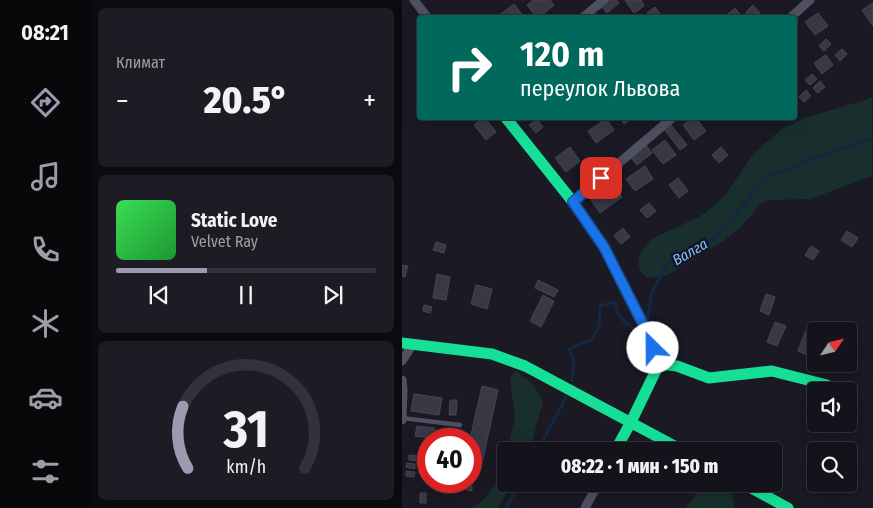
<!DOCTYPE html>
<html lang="ru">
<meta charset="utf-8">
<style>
:root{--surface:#14131b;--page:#1d1c24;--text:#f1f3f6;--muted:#9d9ea3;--line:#33323a;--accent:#9b9ab0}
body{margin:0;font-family:"Fira Sans Condensed",sans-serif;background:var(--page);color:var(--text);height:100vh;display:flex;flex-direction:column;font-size:19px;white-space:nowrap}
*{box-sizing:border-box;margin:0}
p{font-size:16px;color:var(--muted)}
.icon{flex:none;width:28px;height:28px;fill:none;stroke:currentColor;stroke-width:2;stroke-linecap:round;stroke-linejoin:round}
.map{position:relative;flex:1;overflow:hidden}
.panel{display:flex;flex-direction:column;gap:8px;padding:8px;background:#0b0a0f;width:312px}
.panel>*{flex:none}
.hud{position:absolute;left:15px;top:15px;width:380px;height:105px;border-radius:5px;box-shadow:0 5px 20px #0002,0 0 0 1px var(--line);background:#00695c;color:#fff;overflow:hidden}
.needle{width:32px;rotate:55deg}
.controls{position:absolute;left:405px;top:322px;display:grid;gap:10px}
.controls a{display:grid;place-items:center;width:50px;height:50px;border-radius:5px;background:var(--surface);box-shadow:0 5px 20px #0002,0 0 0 1px var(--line);font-size:25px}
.speed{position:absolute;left:15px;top:428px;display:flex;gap:10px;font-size:25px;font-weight:700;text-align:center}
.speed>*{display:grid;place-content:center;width:65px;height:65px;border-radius:50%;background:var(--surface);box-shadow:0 5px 20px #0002,0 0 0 1px var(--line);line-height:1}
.speed .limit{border:8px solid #d22;background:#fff;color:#111}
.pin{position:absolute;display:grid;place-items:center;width:42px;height:42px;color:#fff;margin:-21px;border-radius:10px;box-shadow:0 2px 8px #0006}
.me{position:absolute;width:55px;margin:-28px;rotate:337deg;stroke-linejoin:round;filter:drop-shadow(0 0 4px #0008)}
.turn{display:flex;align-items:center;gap:18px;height:105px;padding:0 20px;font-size:22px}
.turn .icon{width:65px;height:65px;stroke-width:2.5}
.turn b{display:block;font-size:35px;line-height:42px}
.big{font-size:38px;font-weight:800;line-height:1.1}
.panel .card{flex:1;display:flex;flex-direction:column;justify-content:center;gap:8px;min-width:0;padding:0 18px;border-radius:8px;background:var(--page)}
.panel .dial{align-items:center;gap:0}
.dial svg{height:130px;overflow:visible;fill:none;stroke:var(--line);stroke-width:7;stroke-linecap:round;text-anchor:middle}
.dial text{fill:var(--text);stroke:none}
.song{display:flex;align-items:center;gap:15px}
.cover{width:60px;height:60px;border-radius:8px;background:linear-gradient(135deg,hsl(130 70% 55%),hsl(130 70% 35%))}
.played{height:5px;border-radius:2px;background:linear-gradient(90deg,var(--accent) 35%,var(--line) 35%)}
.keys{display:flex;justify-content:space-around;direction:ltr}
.heat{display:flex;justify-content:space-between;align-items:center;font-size:28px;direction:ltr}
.trip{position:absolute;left:95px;top:442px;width:285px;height:50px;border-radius:5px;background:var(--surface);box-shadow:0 5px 20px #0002,0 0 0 1px var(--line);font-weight:800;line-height:50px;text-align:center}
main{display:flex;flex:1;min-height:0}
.tabs{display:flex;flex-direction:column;width:90px;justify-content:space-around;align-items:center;background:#08080b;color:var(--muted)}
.tabs .icon{width:35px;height:35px}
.tabs .current{color:var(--accent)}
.tabs b{font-size:22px;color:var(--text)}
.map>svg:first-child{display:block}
.green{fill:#182f2e}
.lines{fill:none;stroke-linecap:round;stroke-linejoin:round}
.stream{stroke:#132842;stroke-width:3}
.building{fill:#393845;stroke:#474556}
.lane{stroke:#505063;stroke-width:4.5}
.street{stroke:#505063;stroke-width:9}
.fast{stroke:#16e098;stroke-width:11}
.route-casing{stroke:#114b97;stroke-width:12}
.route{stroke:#1a73e8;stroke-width:9}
.labels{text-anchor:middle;stroke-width:5;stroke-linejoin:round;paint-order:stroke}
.water-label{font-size:15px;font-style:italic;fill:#7bc2ef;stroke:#161429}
</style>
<main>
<nav class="tabs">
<b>08:21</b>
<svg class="icon current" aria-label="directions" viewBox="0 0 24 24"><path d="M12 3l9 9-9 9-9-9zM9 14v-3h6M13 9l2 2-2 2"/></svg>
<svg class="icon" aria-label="music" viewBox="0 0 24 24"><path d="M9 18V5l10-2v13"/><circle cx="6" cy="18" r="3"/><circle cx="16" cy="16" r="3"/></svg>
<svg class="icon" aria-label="phone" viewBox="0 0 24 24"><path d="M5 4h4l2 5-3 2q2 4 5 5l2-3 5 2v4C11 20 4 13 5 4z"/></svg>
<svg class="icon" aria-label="climate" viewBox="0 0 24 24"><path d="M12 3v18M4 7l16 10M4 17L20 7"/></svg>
<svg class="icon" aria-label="car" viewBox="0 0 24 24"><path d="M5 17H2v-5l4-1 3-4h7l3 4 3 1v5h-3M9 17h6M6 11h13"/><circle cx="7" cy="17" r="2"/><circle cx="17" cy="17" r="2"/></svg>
<svg class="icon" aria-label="filters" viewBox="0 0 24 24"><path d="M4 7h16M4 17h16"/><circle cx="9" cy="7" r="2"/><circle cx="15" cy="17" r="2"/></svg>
</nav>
<section class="panel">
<div class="card"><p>Климат</p>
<div class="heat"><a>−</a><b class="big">20.5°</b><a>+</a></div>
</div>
<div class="card">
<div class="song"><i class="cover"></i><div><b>Static Love</b><p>Velvet Ray</p></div></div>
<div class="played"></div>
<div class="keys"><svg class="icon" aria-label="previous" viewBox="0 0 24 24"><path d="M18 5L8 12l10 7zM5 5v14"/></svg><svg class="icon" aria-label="pause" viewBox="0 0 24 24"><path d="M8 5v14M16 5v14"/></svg><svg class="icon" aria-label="next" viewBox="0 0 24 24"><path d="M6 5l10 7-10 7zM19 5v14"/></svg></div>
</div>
<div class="card dial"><svg viewBox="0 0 100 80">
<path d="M14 69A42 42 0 1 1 86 69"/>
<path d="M14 69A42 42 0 0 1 11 31" stroke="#9b9ab0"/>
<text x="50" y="56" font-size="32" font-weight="700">31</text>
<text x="50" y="72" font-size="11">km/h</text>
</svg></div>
</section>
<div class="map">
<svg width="471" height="508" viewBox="0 0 471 508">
<rect width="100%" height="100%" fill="#1a1924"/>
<path class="green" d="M470,97V176L408,199L367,200L358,204L340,226L323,240L264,276L245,278L239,272L236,263L238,254L249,239L295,218L311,207L324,194L352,153L381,128L403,118L463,100Z
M114,371L132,385L141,402L130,442L125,451H105L113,418L108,378Z
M104,455V484H109L96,508H70C90,497 98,476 104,455Z
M299,488L320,489L329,493L333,508H283Z"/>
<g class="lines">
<path class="stream" d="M245,324L249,295L263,266L311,239L367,176L429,152L471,138
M170,380L172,360L167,349L175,345L189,340L197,328L198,306L213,302L216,315L226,325L238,331L239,330
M135,451L159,407L164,396
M104,508L117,484"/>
</g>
<path class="building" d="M131,0H148L152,5L137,18H135L125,5Z
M206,0H214L217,3L205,13L199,6Z
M223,0H239L242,6L232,13Z
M471,3V26L460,10Z
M112,4L122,17L96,18L95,17Z
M351,5L358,13L352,18H348L344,12Z
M253,7L259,15L256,18H249L245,13Z
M333,8L341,18H321Z
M416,13L426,26L413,35L403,22Z
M424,39L429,44L422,51L417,46Z
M440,49L445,54L438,61L433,55Z
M424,55L431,65L420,74L412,63Z
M410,74L415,79L408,85L403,80Z
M418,81L423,87L416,93L411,88Z
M404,90L409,96L402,102L397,97Z
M81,118H83L94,132L84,140L72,125Z
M218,118H231L222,124Z
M291,118H294L304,131L292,140L281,125Z
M135,119L141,127L134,133L127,125Z
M204,119L212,130L194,143L186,131Z
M268,124L285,145L278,150L262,129Z
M263,140L274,155L261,164L250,150Z
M244,145L250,153L235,165L229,158Z
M168,147L178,161L164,172L153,158Z
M319,147L326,155L317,163L310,155Z
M243,166L251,179L233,191L224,179Z
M276,178L286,191L277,198L267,185Z
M211,184L220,197L198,213L189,200Z
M247,203L254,211L245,218L238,210Z
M221,228L228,237L219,244L212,236Z
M445,231L456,238L450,247L439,240Z
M34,242L44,245L42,253L31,250Z
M409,246L417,251L411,260L403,255Z
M0,265L6,266L3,277L0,276Z
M35,274L48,277L44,300L31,298Z
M136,280L156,290L152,297L133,288Z
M74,285L90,289L85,309L69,304Z
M364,294L373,297L367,315L358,311Z
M141,295L152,301L139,327L128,321Z
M22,305L30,307L28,313L21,311Z
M373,322L384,326L375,346L365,342Z
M430,323L439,327L438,331H427Z
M403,332L414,336V341L408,356L396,351Z
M80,386L96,390L79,468L69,466L68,439Z
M12,394L40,398L37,415L9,411Z
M48,400H55L54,415H47Z
M15,426L33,428L32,438L13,436Z
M42,430L52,431L51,439H40Z
M7,455L16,456L15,461L7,460Z
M19,456L26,458V465L18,464Z
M5,463L13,464V469L4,467Z
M4,471L13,472L12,477L4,476Z
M62,485L70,486V491L61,489Z
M18,493H24V503H18Z"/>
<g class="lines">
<path class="lane" d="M0,418L58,425"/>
<path class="street" d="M12,0L26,18
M180,18L202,0
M388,18L408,0
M171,202L270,118
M0,361L10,345
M0,380L1,389L0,420
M183,508L196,484"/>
<path class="fast" d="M104,118L171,202L202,247L245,332L257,364L229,422L213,451
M0,343L90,354L123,366L282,451
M257,364L275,366L307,378L370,371L425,385
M342,484L386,508"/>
</g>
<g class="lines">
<g class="route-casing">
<path id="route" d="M199,178L171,202L202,247L245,332L251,348"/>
</g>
<use href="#route" class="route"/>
</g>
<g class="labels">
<g class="water-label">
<text transform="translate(288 252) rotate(-30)" y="5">Валга</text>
</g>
</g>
</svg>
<div class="controls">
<a><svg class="needle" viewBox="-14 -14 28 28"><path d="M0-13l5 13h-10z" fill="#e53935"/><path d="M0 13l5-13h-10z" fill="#9d9ea3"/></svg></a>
<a><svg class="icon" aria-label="sound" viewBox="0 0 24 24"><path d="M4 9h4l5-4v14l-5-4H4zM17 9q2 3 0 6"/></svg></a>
<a><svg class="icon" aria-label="search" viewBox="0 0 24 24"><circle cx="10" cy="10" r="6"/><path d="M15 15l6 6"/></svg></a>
</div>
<div class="speed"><div class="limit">40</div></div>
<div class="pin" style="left:199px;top:178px;background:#d93025"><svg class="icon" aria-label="arrive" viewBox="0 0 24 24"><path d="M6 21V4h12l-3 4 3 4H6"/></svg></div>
<svg class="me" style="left:251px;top:348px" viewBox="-20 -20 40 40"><circle r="19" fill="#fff"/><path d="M0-13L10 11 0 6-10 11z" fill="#1a73e8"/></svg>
<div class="trip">08:22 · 1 мин · 150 m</div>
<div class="hud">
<div class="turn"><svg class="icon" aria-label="right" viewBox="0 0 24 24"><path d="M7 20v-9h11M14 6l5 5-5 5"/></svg><div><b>120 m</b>переулок Львова</div></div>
</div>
</div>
</main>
